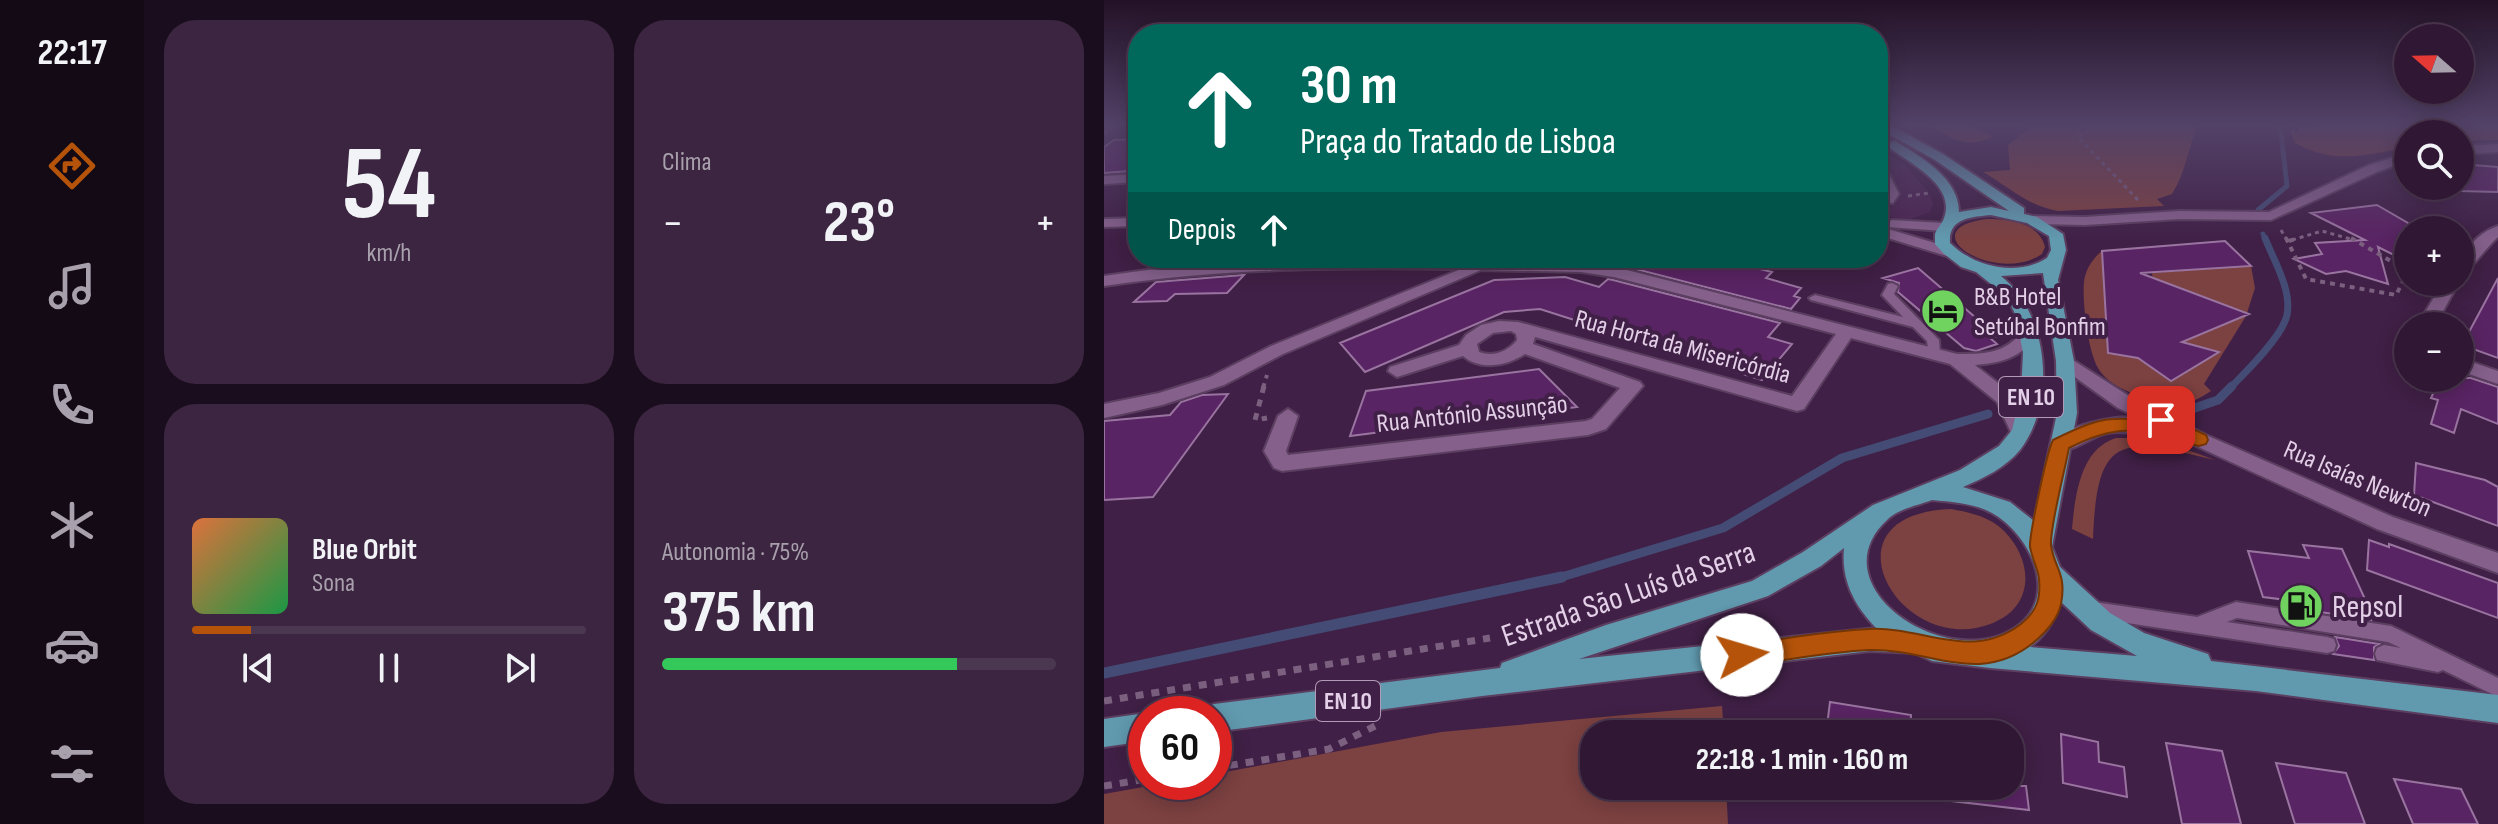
<!DOCTYPE html>
<html lang="pt">
<meta charset="utf-8">
<style>
:root{--surface:#301834;--page:#3c2540;--text:#f1f3f6;--muted:#a8a0ac;--line:#4b374f;--accent:#b45309}
body{margin:0;font-family:"Sofia Sans Condensed",sans-serif;background:var(--page);color:var(--text);height:100vh;display:flex;flex-direction:column;font-size:30px;white-space:nowrap}
*{box-sizing:border-box;margin:0}
p{font-size:26px;color:var(--muted)}
.icon{flex:none;width:44px;height:44px;fill:none;stroke:currentColor;stroke-width:2;stroke-linecap:round;stroke-linejoin:round}
.map{position:relative;flex:1;overflow:hidden}
.details{display:flex;flex-direction:column;gap:20px;padding:20px;background:#1a0d1d;width:960px}
.details>*{flex:none}
.top-card{position:absolute;left:24px;top:24px;width:760px;height:244px;border-radius:32px;box-shadow:0 4px 20px #0003,0 0 0 2px var(--line);background:#00695c;color:#fff;overflow:hidden}
.needle{width:52px;rotate:290deg}
.fabs{position:absolute;left:1290px;top:24px;display:grid;gap:16px}
.fabs a{display:grid;place-items:center;width:80px;height:80px;border-radius:50%;background:var(--surface);box-shadow:0 4px 20px #0003,0 0 0 2px var(--line);font-size:40px}
.speed{position:absolute;left:24px;top:696px;display:flex;gap:16px;font-size:40px;font-weight:700;text-align:center}
.speed>*{display:grid;place-content:center;width:104px;height:104px;border-radius:50%;background:var(--surface);box-shadow:0 4px 20px #0003,0 0 0 2px var(--line);line-height:1}
.speed .limit{border:12px solid #d22;background:#fff;color:#111}
.pin{position:absolute;display:grid;place-items:center;width:68px;height:68px;color:#fff;margin:-34px;border-radius:16px;box-shadow:0 4px 12px #0006}
.me{position:absolute;width:88px;margin:-44px;rotate:84deg;stroke-linejoin:round;filter:drop-shadow(0 0 6px #0008)}
.turn{display:flex;align-items:center;gap:28px;height:168px;padding:0 40px;font-size:36px}
.turn .icon{width:104px;height:104px;stroke-width:2.5}
.turn b{display:block;font-size:56px;line-height:68px}
.then{display:flex;align-items:center;height:76px;padding:0 40px;background:#0003;gap:16px;font-size:30px}
.big{font-size:60px;font-weight:700;line-height:1.1}
.details .card{flex:1;display:flex;flex-direction:column;justify-content:center;gap:12px;min-width:0;padding:0 28px;border-radius:32px;background:var(--page)}
.details .dial{align-items:center;gap:0}
.dial b{font-size:104px;line-height:1}
.song{display:flex;align-items:center;gap:24px}
.cover{width:96px;height:96px;border-radius:12px;background:linear-gradient(135deg,hsl(20 70% 55%),hsl(140 70% 35%))}
.played{height:8px;border-radius:4px;background:linear-gradient(90deg,var(--accent) 15%,var(--line) 15%)}
.keys{display:flex;justify-content:space-around;direction:ltr}
.heat{display:flex;justify-content:space-between;align-items:center;font-size:44px;direction:ltr}
.charge{height:12px;border-radius:6px;background:linear-gradient(90deg,#34c759 75%,var(--line) 0)}
.details .tiles{flex:1;display:grid;gap:20px;grid-template-columns:repeat(2,1fr)}
.trip{position:absolute;left:476px;top:720px;width:444px;height:80px;border-radius:32px;background:var(--surface);box-shadow:0 4px 20px #0003,0 0 0 2px var(--line);font-weight:700;line-height:80px;text-align:center}
main{display:flex;flex:1;min-height:0}
.menu{display:flex;flex-direction:column;width:144px;justify-content:space-around;align-items:center;background:#130a15;color:var(--muted)}
.menu .icon{width:56px;height:56px}
.menu .selected{color:var(--accent)}
.menu b{font-size:36px;color:var(--text)}
.map>svg:first-child{display:block}
.built{fill:#4b2652}
.green{fill:#7c4141}
.lines{fill:none;stroke-linecap:round;stroke-linejoin:round}
.stream-far3{stroke:#444b74;stroke-width:5}
.stream-far2{stroke:#444b74;stroke-width:7}
.stream-far1{stroke:#444b74;stroke-width:9}
.stream{stroke:#444b74;stroke-width:11}
.building{fill:#592463;stroke:#9974a0;stroke-width:2}
.lane-casing{stroke:#5b3e60;stroke-width:4}
.street-casing{stroke:#5b3e60;stroke-width:4}
.secondary-casing{stroke:#5b3e60;stroke-width:4}
.primary-casing{stroke:#5b3e60;stroke-width:4}
.path-far3{stroke:#7b6080;stroke-width:3;stroke-dasharray:4 4;stroke-linecap:butt}
.path-far2{stroke:#7b6080;stroke-width:4;stroke-dasharray:5 5;stroke-linecap:butt}
.path-far1{stroke:#7b6080;stroke-width:5;stroke-dasharray:7 7;stroke-linecap:butt}
.path{stroke:#7b6080;stroke-width:7;stroke-dasharray:8 8;stroke-linecap:butt}
.lane{fill:#84608b;fill-rule:evenodd}
.street{fill:#84608b;fill-rule:evenodd}
.secondary{fill:#84608b;fill-rule:evenodd}
.primary{fill:#619aaf;fill-rule:evenodd}
.route{fill:#b45309;stroke:#753606;stroke-width:2}
.labels{text-anchor:middle;stroke-width:8;stroke-linejoin:round;paint-order:stroke}
.shield{fill:#402046;stroke:#b29ab7;stroke-width:2}
.shield-label{font-size:24px;font-weight:bold;fill:#e3cfe7}
.poi-label{font-size:26px;fill:#e3cfe7;stroke:#402046;text-anchor:start}
.street-label{font-size:26px;fill:#e3cfe7;stroke:#402046}
.near-street-label{font-size:32px;fill:#e3cfe7;stroke:#402046}
.near-poi-label{font-size:32px;fill:#e3cfe7;stroke:#402046;text-anchor:start}
</style>
<main>
<nav class="menu">
<b>22:17</b>
<svg class="icon selected" aria-label="directions" viewBox="0 0 24 24"><path d="M12 3l9 9-9 9-9-9zM9 14v-3h6M13 9l2 2-2 2"/></svg>
<svg class="icon" aria-label="music" viewBox="0 0 24 24"><path d="M9 18V5l10-2v13"/><circle cx="6" cy="18" r="3"/><circle cx="16" cy="16" r="3"/></svg>
<svg class="icon" aria-label="phone" viewBox="0 0 24 24"><path d="M5 4h4l2 5-3 2q2 4 5 5l2-3 5 2v4C11 20 4 13 5 4z"/></svg>
<svg class="icon" aria-label="climate" viewBox="0 0 24 24"><path d="M12 3v18M4 7l16 10M4 17L20 7"/></svg>
<svg class="icon" aria-label="car" viewBox="0 0 24 24"><path d="M5 17H2v-5l4-1 3-4h7l3 4 3 1v5h-3M9 17h6M6 11h13"/><circle cx="7" cy="17" r="2"/><circle cx="17" cy="17" r="2"/></svg>
<svg class="icon" aria-label="filters" viewBox="0 0 24 24"><path d="M4 7h16M4 17h16"/><circle cx="9" cy="7" r="2"/><circle cx="15" cy="17" r="2"/></svg>
</nav>
<section class="details">
<div class="tiles">
<div class="card dial"><b>54</b><p>km/h</p></div>
<div class="card"><p>Clima</p>
<div class="heat"><a>−</a><b class="big">23°</b><a>+</a></div>
</div>
<div class="card">
<div class="song"><i class="cover"></i><div><b>Blue Orbit</b><p>Sona</p></div></div>
<div class="played"></div>
<div class="keys"><svg class="icon" aria-label="previous" viewBox="0 0 24 24"><path d="M18 5L8 12l10 7zM5 5v14"/></svg><svg class="icon" aria-label="pause" viewBox="0 0 24 24"><path d="M8 5v14M16 5v14"/></svg><svg class="icon" aria-label="next" viewBox="0 0 24 24"><path d="M6 5l10 7-10 7zM19 5v14"/></svg></div>
</div>
<div class="card"><p>Autonomia · 75%</p><b class="big">375 km</b><div class="charge"></div></div>
</div>
</section>
<div class="map">
<svg width="1394" height="824" viewBox="0 0 1394 824">
<rect width="100%" height="100%" fill="#402046"/>
<path class="built" d="M774,148L800,164L824,192L829,203L826,212L804,220L774,215Z"/>
<path class="green" d="M822,124C840,124 876,123 888,137C861,150 846,137 822,124Z
M974,124H1094C1084,148 1082,172 1068,194L1053,199L1060,206L954,211C924,206 905,187 879,172L906,170L904,145L927,127L971,128Z
M1220,124H1394V140L1356,141V134H1304V147C1263,155 1231,165 1191,143L1187,133Z
M883,219C904,219 935,222 941,247L938,254C890,286 804,229 883,219Z
M998,251L1004,353L1034,358L1067,381L1114,352L1055,337L1141,315L1050,291L1048,273L1147,266L1151,288L1142,316L1100,384L1107,391C1102,394 1096,398 1091,400C1064,407 1008,394 994,368C984,351 978,302 980,282C981,270 989,258 998,251Z
M1012,438H1051L1111,460C1018,438 993,431 989,539L968,529C971,496 976,449 1012,438Z
M847,509C863,512 879,515 893,525C927,551 936,604 889,623C797,661 712,514 847,509Z
M618,706L620,734H490V786H622L624,824H0V794L67,782H110V774L337,732Z"/>
<g class="lines">
<path class="stream-far3" d="M1154,210L1183,186L1176,124
M1159,234L1162,240"/>
<path class="stream-far2" d="M1126,388C1141,373 1179,336 1183,315C1188,290 1170,261 1161,238"/>
<path class="stream-far1" d="M1082,411L1114,400L1128,386
M451,579L619,528L738,458L884,414"/>
<path class="stream" d="M0,673L458,577"/>
</g>
<path class="building" d="M34,139V165L26,171L0,173V147L10,140Z
M1356,164L1394,167V192L1356,191Z
M1273,205L1304,223V262L1274,247L1284,284L1242,271L1222,274L1190,259L1218,254L1211,243L1261,240L1207,213Z
M1121,241L1147,266L1036,273L1145,314L1078,342L1115,352L1067,381L1034,358L1004,353L998,251Z
M529,258H583L605,264L612,258L668,272L662,278L697,288L690,296L696,298L687,309L520,266Z
M814,268L893,336L886,338L893,344L872,351L860,348L794,292L795,283L779,278Z
M140,275L123,293L71,294L63,301L30,302L52,282Z
M461,277L495,287L504,279L509,280L676,323L664,337L688,344L658,380L436,309L400,312L261,372L236,343L390,280Z
M1394,278V358L1358,345Z
M435,369L473,407L246,436L262,391Z
M1336,378H1367L1394,387V424L1357,409L1350,433L1327,424L1334,400L1327,398Z
M124,394L49,497L0,500V421L66,415L77,402L98,395Z
M1312,463L1381,480L1394,487V526L1310,495Z
M1265,540L1285,547V544L1394,583V618L1263,570Z
M1199,545L1238,549L1266,610H1263L1267,620L1210,611L1207,603L1159,597L1144,551L1205,558Z
M1231,637L1275,644L1270,647V660L1229,654L1235,646Z
M726,702L807,715L806,734H722Z
M957,734L994,742L995,762L1020,767L1023,797L959,783Z
M1062,743L1118,751L1137,824H1078Z
M1172,763L1242,773L1261,824H1191Z
M1290,779L1357,789L1374,824H1309Z
M840,786H922L925,810L839,800Z"/>
<g class="lines">
<g class="lane-casing">
<path id="lane" d="M774,158L778,161L795,194L789,203L774,202V196L783,198L785,194L774,170Z
M788,283L794,286L790,294L835,340L836,354L835,357H825L823,341L809,327L707,300L705,298L711,295L799,317L778,295L784,284Z
M990,602L1093,617L1132,602L1287,626L1394,678V697L1339,670L1334,672L1273,660L1271,654L1273,648L1280,645L1297,648L1284,642L1133,618L1123,622L1223,637L1230,639L1232,645L1230,651L1223,653L990,618L984,616L981,610L984,604Z"/>
</g>
<g class="street-casing">
<path id="street" d="M34,126V135L30,133L28,130Z
M34,218V226L0,227V219Z
M1394,226V237C1381,248 1370,268 1356,274C1356,252 1373,233 1394,226Z
M238,258L477,262L511,267L853,354C880,354 902,354 919,330H931L934,334C918,357 899,363 871,365L908,394L926,432L923,437H909L893,402L846,364L747,338L700,409L693,411L431,337L429,344L536,382L539,386L502,429L484,435L178,471L170,468L160,451L174,416L184,409L194,416L182,451L184,455L482,421L488,419L516,388L421,354C403,366 376,371 359,356L293,377L284,371L286,367L355,345L362,335L377,325L395,321L414,322L688,396L732,334L510,277L477,272L377,270L179,354L120,385L58,405L0,418V404L55,393L106,377L167,346L357,269C237,267 119,268 0,286V276C79,264 158,259 238,258ZM407,331L412,334L413,340C403,352 390,357 375,352L373,344L389,333Z
M1339,282H1355L1331,326H1313Z
M961,355L1028,398L1102,435L1289,517L1394,553V573L1273,529L1066,434C1050,441 1023,428 1003,433C985,437 966,455 949,450L946,445C958,425 1012,415 1035,418L1014,408L954,365L952,361Z
M1356,358L1394,371V384L1356,371Z"/>
</g>
<g class="secondary-casing">
<path id="secondary" d="M1394,144V152L1356,154V146Z
M1304,153V161L1275,171L1167,220L1075,219L981,225L928,224L921,220L928,216L981,217L1075,211L1165,212L1265,165Z
M34,174V182L0,184V176Z
M788,220L840,223L847,227L840,231L783,227L781,224Z
M774,226L851,249L854,252L846,257L774,235Z"/>
</g>
<g class="primary-casing">
<path id="primary" d="M774,124H784L839,154L920,208V214L933,217L959,234L962,250L954,280L970,361L973,413L948,547L956,567L1006,613L1040,633L1104,654L1107,661L1394,695V723L1152,691L886,668L828,661L811,653L766,651L378,696L110,732V714H97L100,708L110,704L396,668L398,663L502,625L648,581L699,552L769,505L856,470L895,446L908,430L917,394L919,353L912,316L905,301L892,288L872,272L857,267L839,253L831,244V234C833,228 838,224 840,218C853,183 800,161 781,144L791,141C817,157 855,178 855,212L887,207L905,211L831,160L774,128ZM887,215L923,223L945,236L947,250L943,258C913,277 870,267 846,243C844,218 867,217 887,215ZM939,273L952,361L953,413L930,521L906,502L859,487C880,478 901,468 916,450C953,402 945,314 897,276ZM828,500C848,502 870,503 888,513C924,533 956,593 915,625C847,677 710,586 784,519C794,509 815,505 828,500ZM740,548C737,580 750,605 772,628L475,659L664,596L717,566ZM956,601L987,630L1033,656L926,647C942,635 951,621 956,601Z
M42,713L45,714H42V741L0,747V719Z"/>
</g>
<path class="path-far3" d="M988,124L989,127L974,137L1034,200
M1187,132L1214,124
M0,133L15,124
M804,196L825,193
M1177,230L1183,240
M1188,240L1218,231L1250,240"/>
<path class="path-far2" d="M1182,238L1202,279L1292,295L1304,272
M1247,238L1304,271
M1185,241L1194,238
M159,388L163,375"/>
<path class="path-far1" d="M160,386L151,420L163,418"/>
<path class="path" d="M0,701L386,638
M110,768L225,749L275,724
M0,786L42,779"/>
<use href="#lane" class="lane"/>
<use href="#street" class="street"/>
<use href="#secondary" class="secondary"/>
<use href="#primary" class="primary"/>
</g>
<linearGradient id="sky" x2="0" y2="1"><stop stop-color="#231226"/><stop offset="0.52" stop-color="#534268"/><stop offset="1" stop-color="#534268" stop-opacity="0"/></linearGradient>
<rect width="1394" height="240" fill="url(#sky)"/>
<path class="route" d="M1057,414L1102,435L1104,440L1102,444L1095,446C1039,431 1019,420 965,448C961,470 946,526 947,545C950,568 963,573 957,604C954,619 941,633 929,643C874,687 825,648 765,650C723,652 680,661 638,666L629,663L625,655L629,647L638,644C680,639 723,631 765,629C820,626 867,662 917,624C927,616 934,607 935,594C937,570 930,567 926,547C925,536 943,451 949,440C989,420 1003,415 1048,421Z"/>
<defs>
<g id="hotel-disc" transform="scale(2.3)"><circle r="9.5" fill="#70d35f" stroke="#402046"/><path d="M-6-4.5h1.5V1H6V5H4.5V3h-9V5H-6ZM-4 0a1.8 1.8 0 1 1 3.6 0ZM.5 0V-2.5h3Q6-2.5 6 0Z" fill="#111"/></g>
<g id="fuel-disc" transform="scale(2.3)"><circle r="9.5" fill="#70d35f" stroke="#402046"/><path d="M-5.5-6h7V0h2V4h1.3V-2.5L3-4.5l.8-.8L6-3V5H2.5V1h-1V6h-7ZM-4.2-4.7v3.2H.2V-4.7Z" fill="#111"/></g>
</defs>
<g fill-rule="evenodd">
<use href="#hotel-disc" x="839" y="311"/>
<use href="#fuel-disc" x="1197" y="606"/>
</g>
<g class="labels">
<g class="shield">
<rect x="895" y="377" width="64" height="40" rx="6"/>
<rect x="212" y="681" width="64" height="40" rx="6"/>
</g>
<g class="shield-label">
<text x="927" y="405">EN 10</text>
<text x="244" y="709">EN 10</text>
</g>
<g class="poi-label">
<text x="870" y="305">B&amp;B Hotel<tspan x="870" dy="30">Setúbal Bonfim</tspan></text>
</g>
<g class="street-label">
<text transform="translate(579 346) rotate(15)" y="9">Rua Horta da Misericórdia</text>
<text transform="translate(368 413) rotate(-6)" y="9">Rua António Assunção</text>
<text transform="translate(1254 478) rotate(23)" y="9">Rua Isaías Newton</text>
</g>
<g class="near-street-label">
<text transform="translate(524 593) rotate(-19)" y="11">Estrada São Luís da Serra</text>
</g>
<g class="near-poi-label">
<text x="1228" y="617">Repsol</text>
</g>
</g>
</svg>
<div class="fabs">
<a><svg class="needle" viewBox="-14 -14 28 28"><path d="M0-13l5 13h-10z" fill="#e53935"/><path d="M0 13l5-13h-10z" fill="#a8a0ac"/></svg></a>
<a><svg class="icon" aria-label="search" viewBox="0 0 24 24"><circle cx="10" cy="10" r="6"/><path d="M15 15l6 6"/></svg></a>
<a>+</a>
<a>−</a>
</div>
<div class="speed"><div class="limit">60</div></div>
<div class="pin" style="left:1057px;top:420px;background:#d93025"><svg class="icon" aria-label="arrive" viewBox="0 0 24 24"><path d="M6 21V4h12l-3 4 3 4H6"/></svg></div>
<svg class="me" style="left:638px;top:655px" viewBox="-20 -20 40 40"><circle r="19" fill="#fff"/><path d="M0-13L10 11 0 6-10 11z" fill="#b45309"/></svg>
<div class="trip">22:18 · 1 min · 160 m</div>
<div class="top-card">
<div class="turn"><svg class="icon" aria-label="ahead" viewBox="0 0 24 24"><path d="M12 20V5M6 11l6-6 6 6"/></svg><div><b>30 m</b>Praça do Tratado de Lisboa</div></div>
<div class="then">Depois<svg class="icon" aria-label="ahead" viewBox="0 0 24 24"><path d="M12 20V5M6 11l6-6 6 6"/></svg></div>
</div>
</div>
</main>
